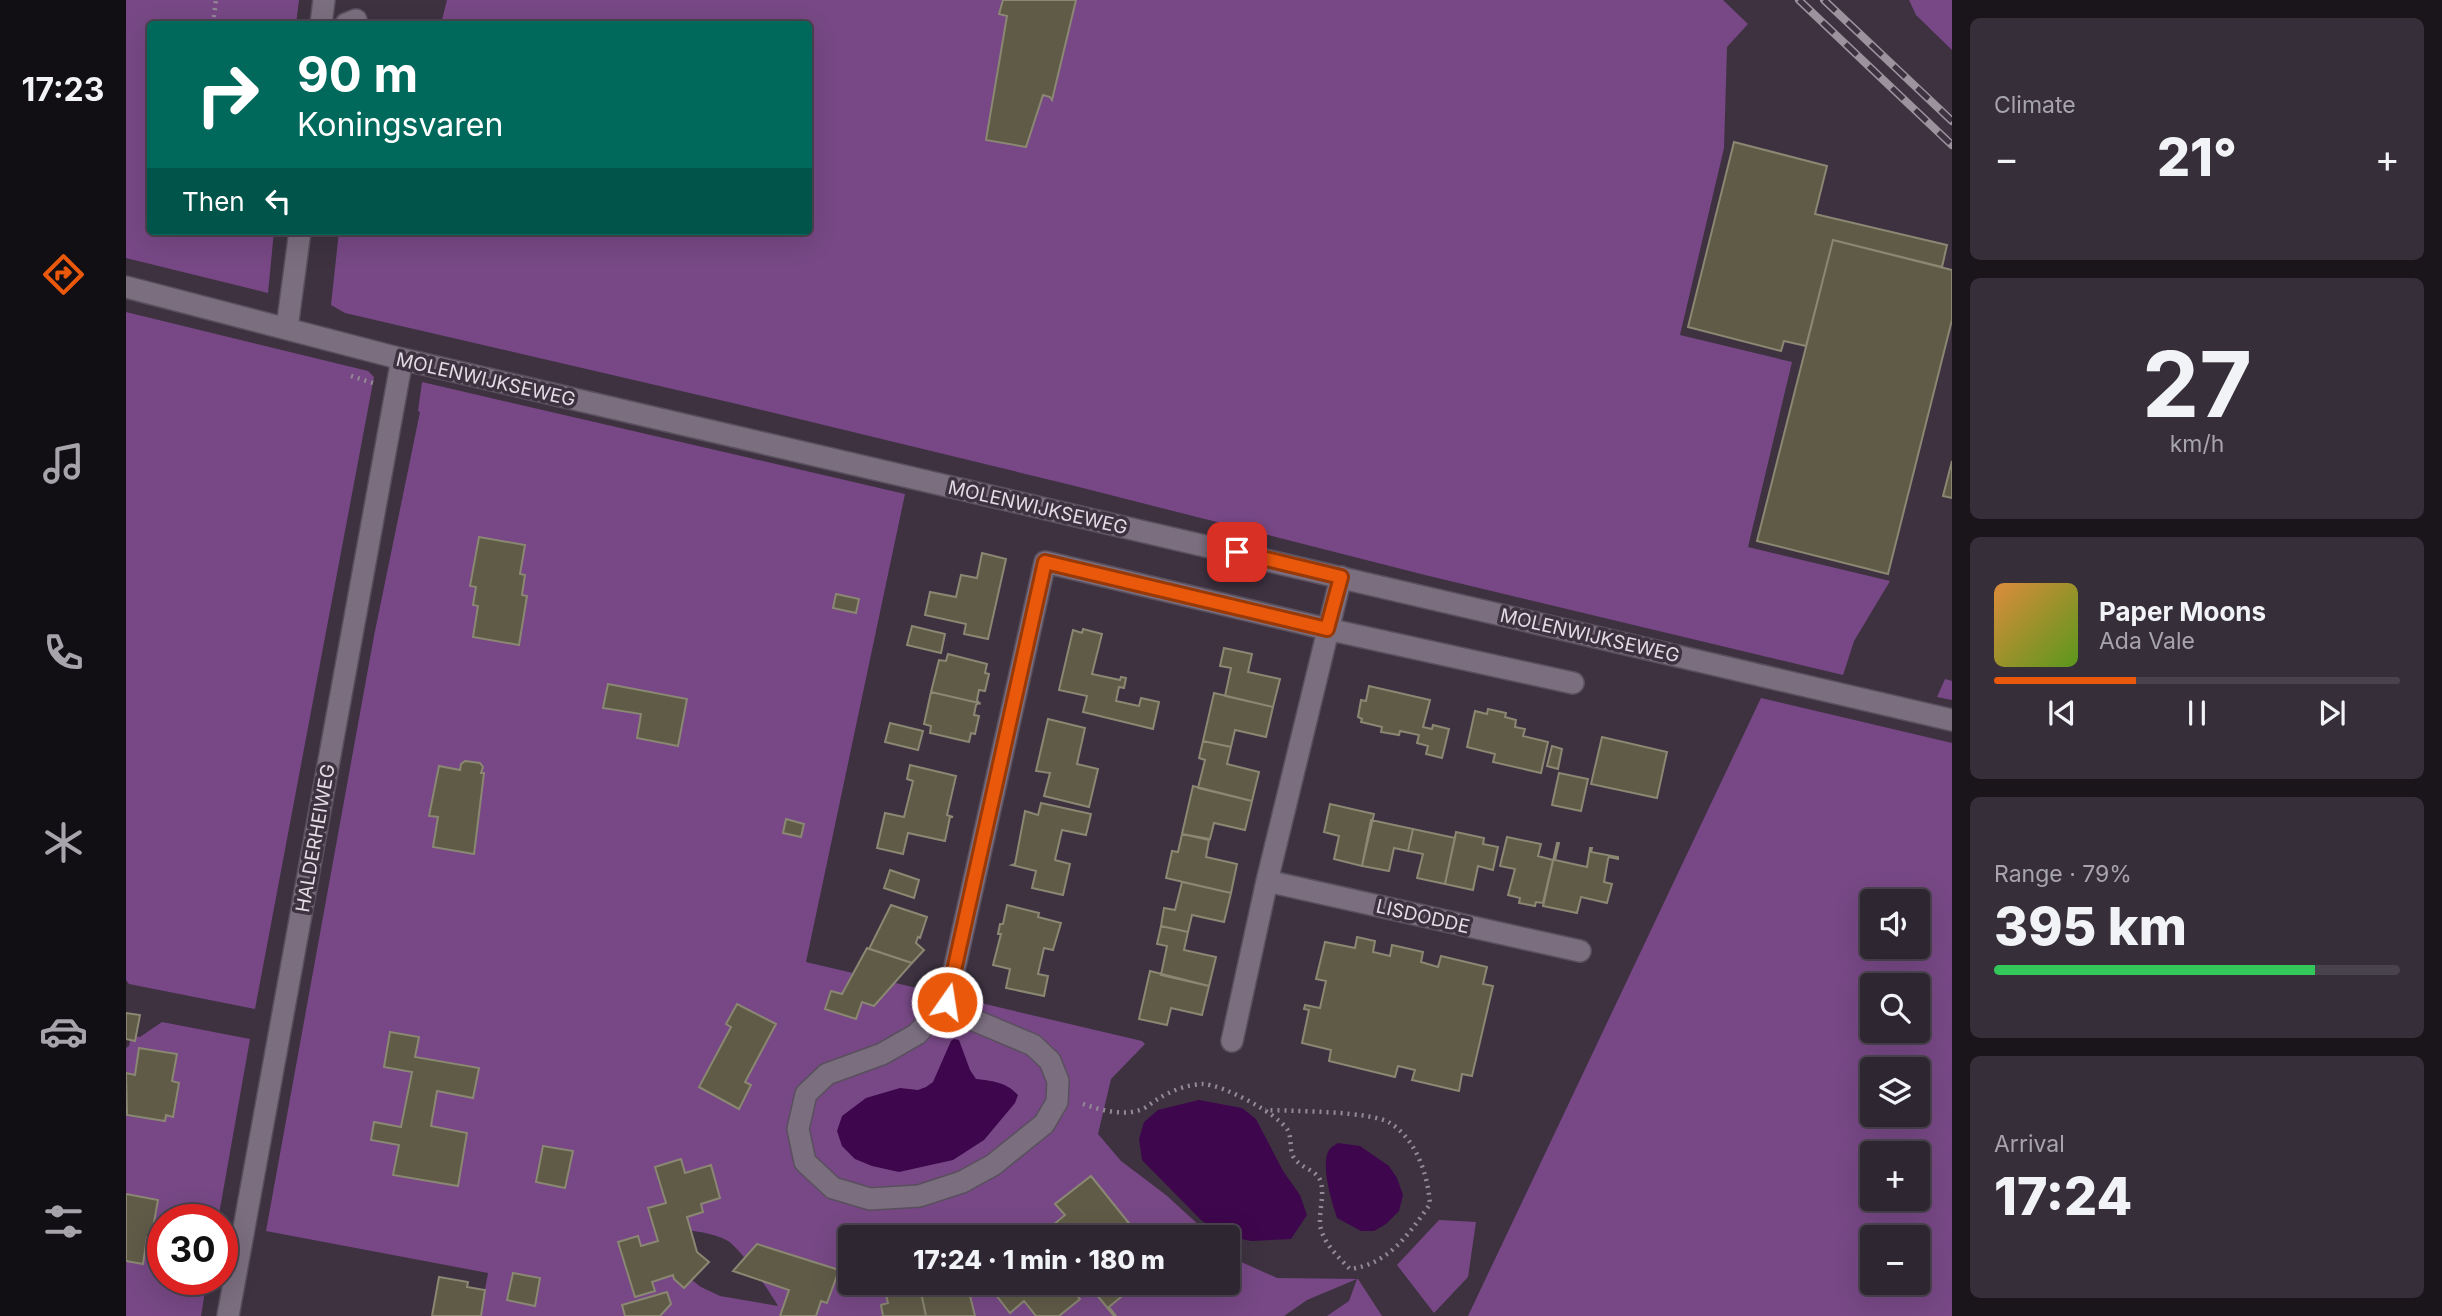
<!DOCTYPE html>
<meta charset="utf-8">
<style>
:root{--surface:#2e2631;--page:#362e39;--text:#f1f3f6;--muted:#a7a5ab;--line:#49434d;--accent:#ea580c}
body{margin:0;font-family:Inter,sans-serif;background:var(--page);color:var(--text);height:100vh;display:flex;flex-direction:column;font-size:26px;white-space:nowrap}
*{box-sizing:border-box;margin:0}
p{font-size:23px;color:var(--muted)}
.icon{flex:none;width:38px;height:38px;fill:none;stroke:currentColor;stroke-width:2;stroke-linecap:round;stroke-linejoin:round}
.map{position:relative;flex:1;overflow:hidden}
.side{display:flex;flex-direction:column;gap:18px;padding:18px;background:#19151b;width:490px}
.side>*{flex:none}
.top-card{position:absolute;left:21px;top:21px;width:665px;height:214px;border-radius:7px;box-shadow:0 7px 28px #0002,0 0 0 2px var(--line);background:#00695c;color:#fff;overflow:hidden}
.tools{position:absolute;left:1734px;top:889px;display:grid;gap:14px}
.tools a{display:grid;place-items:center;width:70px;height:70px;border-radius:7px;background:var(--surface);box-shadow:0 7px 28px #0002,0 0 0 2px var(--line);font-size:35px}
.speed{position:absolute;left:21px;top:1204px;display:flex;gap:14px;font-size:35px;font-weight:700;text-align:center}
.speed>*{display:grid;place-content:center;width:91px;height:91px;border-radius:50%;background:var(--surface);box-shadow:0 7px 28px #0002,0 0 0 2px var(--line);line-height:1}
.speed .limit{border:10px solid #d22;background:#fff;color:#111}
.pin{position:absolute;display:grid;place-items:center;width:60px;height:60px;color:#fff;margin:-30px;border-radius:14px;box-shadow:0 4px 10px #0006}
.me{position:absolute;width:77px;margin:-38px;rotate:13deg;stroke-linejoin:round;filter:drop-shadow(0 0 5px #0008)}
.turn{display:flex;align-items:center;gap:24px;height:147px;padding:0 35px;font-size:32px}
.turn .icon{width:91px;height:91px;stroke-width:2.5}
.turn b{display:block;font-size:49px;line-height:60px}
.then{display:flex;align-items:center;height:66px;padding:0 35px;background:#0003;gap:14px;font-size:26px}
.big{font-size:52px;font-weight:800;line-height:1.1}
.side .widget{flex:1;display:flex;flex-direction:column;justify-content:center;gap:10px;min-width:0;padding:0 24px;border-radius:10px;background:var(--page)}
.side .dial{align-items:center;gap:0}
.dial b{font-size:91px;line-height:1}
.song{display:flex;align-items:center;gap:21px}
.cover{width:84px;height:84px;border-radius:10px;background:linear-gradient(135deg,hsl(30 70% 55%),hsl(90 70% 35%))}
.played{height:7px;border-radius:4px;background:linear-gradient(90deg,var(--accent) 35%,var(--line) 35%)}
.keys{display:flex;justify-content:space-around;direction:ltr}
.heat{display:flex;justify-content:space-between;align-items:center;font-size:38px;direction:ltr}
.charge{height:10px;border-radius:5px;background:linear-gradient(90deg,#34c759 79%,var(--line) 0)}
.trip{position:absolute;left:712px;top:1225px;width:402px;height:70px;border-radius:7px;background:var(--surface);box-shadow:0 7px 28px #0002,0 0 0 2px var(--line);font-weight:800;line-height:70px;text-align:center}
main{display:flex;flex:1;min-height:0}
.menu{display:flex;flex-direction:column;width:126px;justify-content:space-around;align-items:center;background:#120f14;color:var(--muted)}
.menu .icon{width:49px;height:49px}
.menu .selected{color:var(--accent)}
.menu b{font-size:32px;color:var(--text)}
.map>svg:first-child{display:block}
.green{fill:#774885;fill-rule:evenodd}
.water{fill:#3e064c}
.building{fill:#5f5b47;stroke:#8a8772;stroke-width:2}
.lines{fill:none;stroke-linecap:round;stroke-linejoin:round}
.minor-casing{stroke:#59505d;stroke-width:24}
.path{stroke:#938a96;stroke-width:4.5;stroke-dasharray:2 5;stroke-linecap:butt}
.minor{stroke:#7b6e7f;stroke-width:21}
.rail-casing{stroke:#9c939f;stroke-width:8}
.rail{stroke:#3e3241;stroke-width:5;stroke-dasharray:16;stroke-linecap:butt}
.route-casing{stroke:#983908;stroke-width:18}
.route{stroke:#ea580c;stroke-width:12}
.labels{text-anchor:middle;stroke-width:7;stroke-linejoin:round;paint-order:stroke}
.street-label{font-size:19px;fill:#e3dce6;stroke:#3e3241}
</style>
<main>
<nav class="menu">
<b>17:23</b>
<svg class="icon selected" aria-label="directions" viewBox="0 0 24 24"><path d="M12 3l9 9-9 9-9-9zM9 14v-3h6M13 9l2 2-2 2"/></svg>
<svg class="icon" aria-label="music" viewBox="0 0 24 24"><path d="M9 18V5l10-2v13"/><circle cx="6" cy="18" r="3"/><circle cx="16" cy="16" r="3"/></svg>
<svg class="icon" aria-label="phone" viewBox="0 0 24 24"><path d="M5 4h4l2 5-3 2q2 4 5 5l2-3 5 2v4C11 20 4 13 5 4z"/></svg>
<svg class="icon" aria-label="climate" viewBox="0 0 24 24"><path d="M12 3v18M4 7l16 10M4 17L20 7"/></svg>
<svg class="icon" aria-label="car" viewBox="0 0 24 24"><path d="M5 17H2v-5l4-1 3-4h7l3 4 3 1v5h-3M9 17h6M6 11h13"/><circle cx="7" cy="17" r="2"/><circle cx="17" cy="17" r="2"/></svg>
<svg class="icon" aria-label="filters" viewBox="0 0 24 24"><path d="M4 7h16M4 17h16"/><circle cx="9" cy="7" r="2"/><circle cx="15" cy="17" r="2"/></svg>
</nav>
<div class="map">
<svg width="1826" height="1316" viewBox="0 0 1826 1316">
<rect width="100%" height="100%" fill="#3e3241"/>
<path class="green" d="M0,0H173L170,24H24V231H148L142,293L0,258Z
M321,0H1597L1622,24L1601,47L1598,148L1554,335L1666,362L1622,547L1764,581L1728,641L1717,675L1299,575L941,484L611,404L219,313L205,305L213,231H682V24H315Z
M1783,0H1826V50L1790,15Z
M0,312L242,371L248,377L129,1009L3,984L0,980Z
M296,382L779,494L680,962L1016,1041L1019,1044L985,1079L972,1134L995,1161L1040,1195L1086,1237H724V1283H1102L1103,1252L1113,1261L1151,1278L1232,1279L1256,1316H1201L1223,1301L1231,1279L1181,1300L1158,1316H354L362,1273L140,1231L248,636L294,412L292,411ZM543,1228C559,1230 588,1232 602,1241C614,1248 644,1292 652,1306L594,1296L575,1287L562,1277L538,1251L528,1230Z
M1819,679L1826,681V700L1811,697Z
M1635,698L1826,743V1316H1342ZM1746,901H1792V947H1746ZM1746,985H1792V1031H1746ZM1746,1069H1792V1115H1746ZM1746,1153H1792V1199H1746ZM1746,1237H1792V1283H1746Z
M36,1022L124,1039L92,1220H37V1279H81L75,1316H0V1048L3,1046L5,1036L14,1037Z
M1313,1220L1350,1222L1342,1277L1308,1313L1271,1265Z"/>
<path class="water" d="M828,1039L833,1040L844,1070L850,1079C867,1081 880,1082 892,1095L889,1103L858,1140L827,1160L773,1172L746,1166L729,1159L716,1146L711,1131L716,1116L740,1098L774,1088L792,1090L800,1087L807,1082L825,1041Z
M1073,1100L1116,1108L1130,1119L1157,1171L1174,1195L1181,1215L1165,1239L1125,1241L1097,1235L1075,1220L1016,1160L1013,1139L1018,1122L1032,1110Z
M1212,1143L1234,1146L1263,1166L1271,1178L1277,1195L1273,1211L1260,1224L1248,1231H1235L1211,1218C1206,1202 1194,1165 1203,1150C1204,1148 1210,1144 1212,1143Z"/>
<path class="building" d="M877,0H950L926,100L924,97L917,95L900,147L860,140L881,16L873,14Z
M1608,142L1701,166L1689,214L1821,245L1816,267L1707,240L1680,346L1658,341L1655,351L1562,327Z
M1707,240L1826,270V320L1762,574L1631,541Z
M1826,461V498L1817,496Z
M353,537L399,545L394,574L399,575L396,595L401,596L393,645L347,637L352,606L347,605L350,587L344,586Z
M856,553L880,559L862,639L838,634L840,624L799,615L804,592L830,597L835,575L851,578Z
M710,594L733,599L730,613L707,608Z
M786,626L819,634L815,653L781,645Z
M957,629L976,634L966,674L994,680L995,677L1000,678L998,688L993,687L990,701L1013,706L1015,698L1033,702L1027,729L957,712L961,696L933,690L947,630L956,633Z
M1098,648L1126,654L1122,672L1154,679L1147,707L1099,696L1105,668L1094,666Z
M822,654L861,664L859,673L863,674L859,691L853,690L851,700L853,703L805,692L813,660L820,661Z
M482,684L561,699L552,746L511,738L515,714L477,708Z
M1243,686L1304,700L1297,727L1306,729L1307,725L1323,729L1316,758L1300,754L1302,746L1291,743L1293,735L1274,731L1273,735L1255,732L1256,727L1235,722L1236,719L1232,717L1235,700L1240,701Z
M805,692L853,703L850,705L848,715L853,716L849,734L845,733L843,742L804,733L805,726L798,724Z
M1088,693L1147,707L1140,737L1109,730L1105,747L1077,741Z
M1362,709L1380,713L1379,717L1390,720L1389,727L1399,729L1397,736L1422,742L1415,773L1367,762L1369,754L1341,747L1349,711L1361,714Z
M922,719L959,728L951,764L972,769L963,807L918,796L924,773L910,771Z
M764,723L797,731L792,750L759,742Z
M1476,737L1541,752L1531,798L1465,784Z
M1077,741L1105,747L1101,764L1133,772L1126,801L1072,788L1079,760L1073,758Z
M1426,746L1436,749L1432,769L1421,766Z
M339,761L354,763L357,767L355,773H358L348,854L307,847L312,817L303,816L313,766L334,770L335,764Z
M784,765L830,776L821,815L827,817H824L819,841L782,833L777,854L751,848L759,813L778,817L787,781L781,779Z
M1433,773L1462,779L1455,811L1426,805Z
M1067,786L1126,801L1119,830L1088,823L1084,839L1056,834Z
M915,803L965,814L960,835L936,830L929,860L944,864L937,895L906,888L910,871L886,865L889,864L899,811L912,815Z
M1204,804L1248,814L1236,866L1208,859L1213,836L1198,832Z
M660,819L678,824L675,837L657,833Z
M1245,820L1287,829L1282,851L1268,848L1263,871L1236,866Z
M1287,829L1329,838L1319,884L1291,878L1297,854L1282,851Z
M1330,832L1358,838L1357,844L1372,847L1367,870L1352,866L1347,890L1319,884Z
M1056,834L1083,840L1080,857L1111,864L1105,893L1040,878L1046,851L1052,852Z
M1381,837L1415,844L1412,856L1427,860L1417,903L1410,902L1409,906L1393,903L1394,898L1382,895L1389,869L1374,866Z
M1431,843H1433L1429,860L1461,867L1464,848H1466L1465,852L1492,857V859L1483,857L1482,859L1478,882L1486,884L1481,903L1455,897L1451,913L1417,906Z
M764,870L793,880L788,898L758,888Z
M1056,882L1105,893L1098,922L1066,915L1062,932L1035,926L1038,908L1049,910Z
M765,905L801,917L794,938L792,937L790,943L798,950L786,963L743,949Z
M881,905L913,913L912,917L935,923L927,950L918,948L912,974L922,976L918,996L880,988L884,969L867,965L875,934H872L874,924H877Z
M1035,926L1062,932L1058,950L1090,957L1083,986L1035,975L1041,946L1031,944Z
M1231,937L1249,941L1247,952L1264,956L1266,945L1297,952L1295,962L1312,967L1315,956L1361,967L1357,984L1367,986L1346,1076L1336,1074L1333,1091L1286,1080L1289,1070L1272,1066L1269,1077L1203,1061L1205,1050L1176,1043L1183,1010L1178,1009L1179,1005L1194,1008L1200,981L1190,979L1199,942L1229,948Z
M741,948L786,963L748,1006L736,1002L730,1019L699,1009L705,991L716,994Z
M1024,971L1083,986L1076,1015L1045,1008L1041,1025L1013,1019Z
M611,1004L650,1024L619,1082L625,1085L613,1109L573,1087L605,1027L600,1024Z
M0,1013L14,1015L9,1041L0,1039Z
M264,1032L293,1037L289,1057L353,1068L347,1098L311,1091L305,1126L341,1133L332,1186L267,1175L273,1145L245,1140L248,1122L275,1127L286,1072L258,1067Z
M13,1048L51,1054L46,1081L53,1083L47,1117L40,1115L39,1121L1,1115L0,1073L9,1075Z
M417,1146L447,1151L439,1188L410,1182Z
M555,1159L559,1173L585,1165L594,1198L575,1204L577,1212L561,1217L571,1252L583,1262L558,1288L548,1279L547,1275L526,1282L529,1291L509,1297L492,1242L512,1236L515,1246L532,1241L522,1208L540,1203L529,1167Z
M965,1176L1014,1237L1007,1232L1001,1237H925L920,1231L939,1215L929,1204Z
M0,1194L32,1200L25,1239L21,1238L17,1264L0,1261Z
M631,1244L713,1270L701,1303L695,1301L690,1316H654L663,1290L607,1271Z
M387,1273L414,1278L409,1306L381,1300Z
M313,1277L342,1282L341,1287L359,1290L355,1316H306Z
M757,1283H793L800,1316H757L755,1305L762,1303Z
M793,1283H825L826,1289L833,1287L835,1294L843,1292L849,1316H800Z
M866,1283H941L954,1299L933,1316H910L898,1301L884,1313L863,1286Z
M961,1283H993L1001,1292L983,1307L990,1316H988Z
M541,1292L545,1304L534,1316H499L496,1305Z"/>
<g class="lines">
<g class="minor-casing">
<path id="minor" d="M195,24L198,0
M220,24L230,20
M0,287L276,359L1826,720
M161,328L174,231
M1141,881L1454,951
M821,1002L843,1018L907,1045L924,1061L932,1081L931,1102L918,1124L867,1165L836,1182L793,1196L744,1199L707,1188L679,1162L672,1129L680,1094L701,1074L756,1054L791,1034L821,1002L919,562L1201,629L1447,683
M1106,1041L1141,881L1215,577
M102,1316L276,359"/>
</g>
<path class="path" d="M87,24L90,0
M225,376L247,383
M957,1104C975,1110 995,1116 1014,1110C1021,1108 1026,1102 1032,1099C1044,1091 1063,1084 1077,1084C1097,1085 1149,1112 1161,1129C1167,1138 1162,1151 1169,1159C1176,1169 1192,1170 1195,1183C1198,1195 1194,1208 1194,1220C1193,1239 1212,1257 1224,1269C1263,1264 1283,1234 1304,1204C1302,1175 1290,1139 1264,1123C1246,1111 1165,1111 1139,1110"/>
<use href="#minor" class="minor"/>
<g class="rail-casing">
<path id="rail" d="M1673,0L1826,145
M1698,0L1826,121"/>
</g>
<use href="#rail" class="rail"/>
</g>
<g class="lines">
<g class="route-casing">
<path id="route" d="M821,1002L919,562L1201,629L1215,577L1111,552"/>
</g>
<use href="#route" class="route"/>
</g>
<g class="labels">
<g class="street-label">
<text transform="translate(360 379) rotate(13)" y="7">MOLENWIJKSEWEG</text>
<text transform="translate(912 507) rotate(13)" y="7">MOLENWIJKSEWEG</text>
<text transform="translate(1464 635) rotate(13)" y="7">MOLENWIJKSEWEG</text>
<text transform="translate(189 838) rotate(-80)" y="7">HALDERHEIWEG</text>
<text transform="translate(1297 916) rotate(13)" y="7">LISDODDE</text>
</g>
</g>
</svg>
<div class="tools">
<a><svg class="icon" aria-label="sound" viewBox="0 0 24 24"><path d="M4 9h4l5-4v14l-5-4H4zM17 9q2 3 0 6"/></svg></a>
<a><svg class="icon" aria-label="search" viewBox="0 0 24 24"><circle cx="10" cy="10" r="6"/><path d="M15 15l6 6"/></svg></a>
<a><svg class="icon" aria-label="layers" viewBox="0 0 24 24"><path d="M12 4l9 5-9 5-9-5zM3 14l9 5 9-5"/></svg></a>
<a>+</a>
<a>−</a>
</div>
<div class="speed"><div class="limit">30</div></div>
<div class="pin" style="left:1111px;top:552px;background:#d93025"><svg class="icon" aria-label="arrive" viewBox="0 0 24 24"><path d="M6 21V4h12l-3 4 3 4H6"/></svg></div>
<svg class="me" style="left:821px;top:1002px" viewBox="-20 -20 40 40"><circle r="17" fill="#ea580c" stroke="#fff" stroke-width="3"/><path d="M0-11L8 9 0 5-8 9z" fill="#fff"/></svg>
<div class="trip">17:24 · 1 min · 180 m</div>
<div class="top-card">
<div class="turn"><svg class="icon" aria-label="right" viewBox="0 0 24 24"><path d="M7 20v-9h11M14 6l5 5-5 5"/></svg><div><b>90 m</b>Koningsvaren</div></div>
<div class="then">Then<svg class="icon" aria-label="left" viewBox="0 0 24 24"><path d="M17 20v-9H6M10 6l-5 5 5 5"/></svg></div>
</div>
</div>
<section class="side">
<div class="widget"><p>Climate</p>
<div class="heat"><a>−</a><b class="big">21°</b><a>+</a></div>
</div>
<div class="widget dial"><b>27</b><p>km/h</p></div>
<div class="widget">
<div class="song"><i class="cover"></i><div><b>Paper Moons</b><p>Ada Vale</p></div></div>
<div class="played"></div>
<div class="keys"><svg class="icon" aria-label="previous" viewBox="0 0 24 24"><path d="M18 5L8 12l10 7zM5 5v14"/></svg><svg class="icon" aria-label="pause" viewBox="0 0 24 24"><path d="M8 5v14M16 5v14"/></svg><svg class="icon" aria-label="next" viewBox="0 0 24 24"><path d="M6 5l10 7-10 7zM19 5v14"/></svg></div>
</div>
<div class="widget"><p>Range · 79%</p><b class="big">395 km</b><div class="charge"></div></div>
<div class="widget"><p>Arrival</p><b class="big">17:24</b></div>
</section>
</main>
